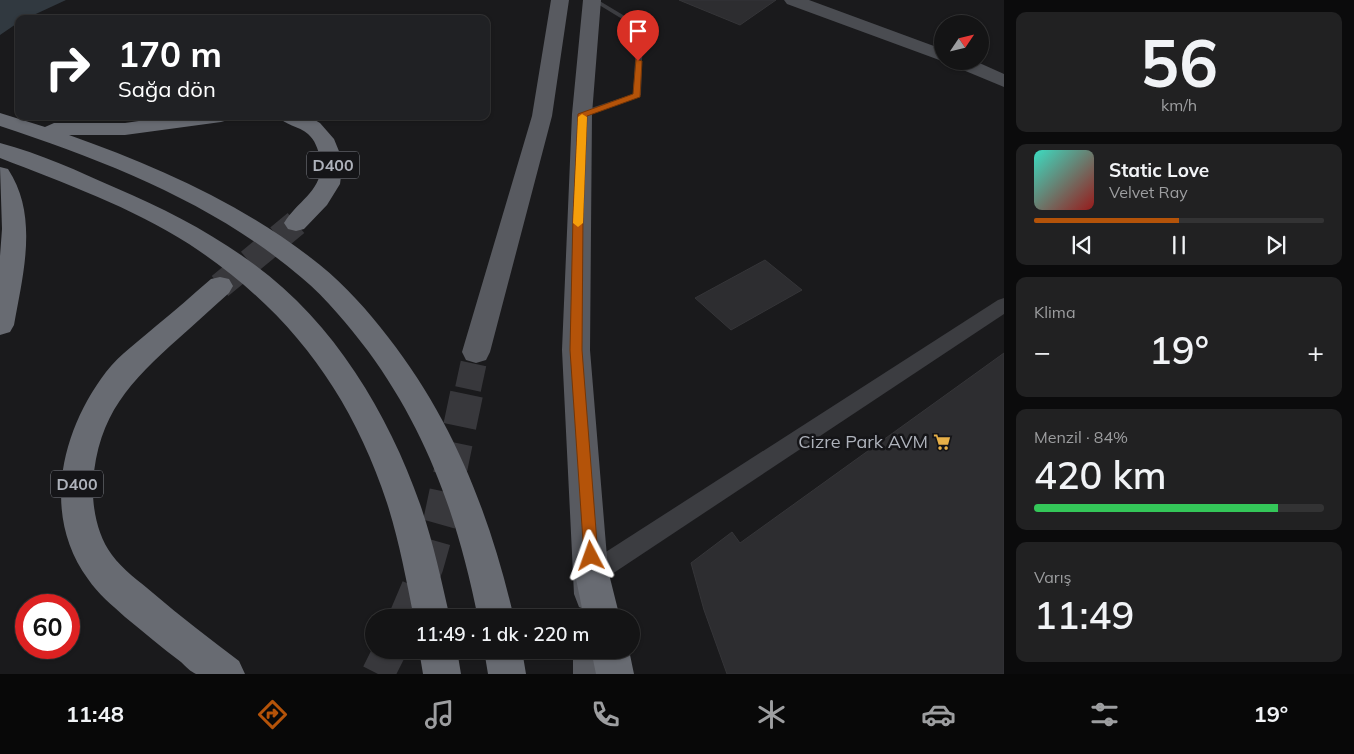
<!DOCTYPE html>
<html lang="tr">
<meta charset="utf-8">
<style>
:root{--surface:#141415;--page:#212122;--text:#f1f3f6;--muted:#9d9ea0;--line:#333334;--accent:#b45309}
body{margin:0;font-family:Mulish,sans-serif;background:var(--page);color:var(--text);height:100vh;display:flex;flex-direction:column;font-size:19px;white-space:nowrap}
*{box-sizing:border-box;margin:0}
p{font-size:16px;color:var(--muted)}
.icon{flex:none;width:28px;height:28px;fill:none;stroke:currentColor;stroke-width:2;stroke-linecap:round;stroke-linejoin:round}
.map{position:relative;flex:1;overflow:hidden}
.details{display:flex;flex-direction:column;gap:12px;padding:12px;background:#0b0b0c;width:350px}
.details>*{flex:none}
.hud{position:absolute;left:15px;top:15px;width:475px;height:105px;border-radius:10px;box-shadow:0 1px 4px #0004,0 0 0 1px var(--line);background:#202124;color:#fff;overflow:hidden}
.needle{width:32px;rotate:55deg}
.tools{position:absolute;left:934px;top:15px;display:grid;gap:10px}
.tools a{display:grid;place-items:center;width:55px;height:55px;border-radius:50%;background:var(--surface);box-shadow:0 1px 4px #0004,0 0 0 1px var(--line);font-size:25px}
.speed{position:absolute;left:15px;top:594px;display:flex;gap:10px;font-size:25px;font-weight:700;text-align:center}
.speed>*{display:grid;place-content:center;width:65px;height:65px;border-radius:50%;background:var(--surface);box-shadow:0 1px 4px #0004,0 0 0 1px var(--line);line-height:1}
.speed .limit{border:8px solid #d22;background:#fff;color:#111}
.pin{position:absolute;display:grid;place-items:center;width:42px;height:42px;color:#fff;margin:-51px -21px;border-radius:50% 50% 50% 0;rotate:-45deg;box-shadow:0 0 5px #0007}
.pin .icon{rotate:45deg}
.me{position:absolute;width:55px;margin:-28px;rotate:356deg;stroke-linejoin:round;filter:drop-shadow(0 0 4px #0008)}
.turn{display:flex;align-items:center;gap:18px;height:105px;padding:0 20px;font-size:22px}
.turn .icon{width:65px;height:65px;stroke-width:2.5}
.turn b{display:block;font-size:35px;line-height:42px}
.big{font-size:38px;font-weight:600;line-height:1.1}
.details .tile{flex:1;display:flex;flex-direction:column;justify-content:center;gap:8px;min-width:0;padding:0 18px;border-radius:10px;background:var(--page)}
.details .dial{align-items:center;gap:0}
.dial b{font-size:65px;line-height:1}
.song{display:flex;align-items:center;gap:15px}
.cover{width:60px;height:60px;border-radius:8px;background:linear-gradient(135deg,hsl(170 70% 55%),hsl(0 70% 35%))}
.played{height:5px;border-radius:2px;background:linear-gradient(90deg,var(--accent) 50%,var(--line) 50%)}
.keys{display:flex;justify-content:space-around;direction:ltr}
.heat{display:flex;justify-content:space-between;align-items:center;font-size:28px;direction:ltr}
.charge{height:8px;border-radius:4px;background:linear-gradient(90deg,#34c759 84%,var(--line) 0)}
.trip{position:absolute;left:365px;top:609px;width:275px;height:50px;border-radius:25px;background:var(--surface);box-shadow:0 1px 4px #0004,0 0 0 1px var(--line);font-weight:600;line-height:50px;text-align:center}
.tab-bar{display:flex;height:80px;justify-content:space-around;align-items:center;background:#080808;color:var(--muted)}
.tab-bar .icon{width:35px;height:35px}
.tab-bar .active{color:var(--accent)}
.tab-bar b{font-size:22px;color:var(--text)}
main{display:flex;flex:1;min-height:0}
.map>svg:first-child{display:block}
.water{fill:#313940}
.building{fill:#2d2d30;stroke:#353538}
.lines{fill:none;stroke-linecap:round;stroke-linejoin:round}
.primary-tunnel-far1{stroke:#38383c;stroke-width:26;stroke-dasharray:26 12;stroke-linecap:butt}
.primary-tunnel{stroke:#38383c;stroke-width:33;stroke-dasharray:33 17;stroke-linecap:butt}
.highway-tunnel{stroke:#38383c;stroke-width:26;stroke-dasharray:26 12;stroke-linecap:butt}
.lane{fill:#3c3d41;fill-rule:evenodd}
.street{fill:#3c3d41;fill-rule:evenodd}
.secondary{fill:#4a4c51;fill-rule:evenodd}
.primary{fill:#585a60;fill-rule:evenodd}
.highway{fill:#686b72;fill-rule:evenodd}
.route{fill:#b45309;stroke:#753606}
.slow{fill:#f59e0b}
.labels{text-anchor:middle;stroke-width:5;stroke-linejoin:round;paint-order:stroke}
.shield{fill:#151518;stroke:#80838a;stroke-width:1}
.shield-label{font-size:16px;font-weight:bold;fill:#aeb2bb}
.poi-label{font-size:18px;fill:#aeb2bb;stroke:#151518;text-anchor:end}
</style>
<main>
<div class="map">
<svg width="1004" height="674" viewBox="0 0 1004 674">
<rect width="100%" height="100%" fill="#1a1a1c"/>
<path class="water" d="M0,0H66L25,19H19V22L0,35Z"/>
<path class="building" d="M679,0H776L740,25Z
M765,260L802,290L731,330L695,298Z
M1004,353V674H727L704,610L691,563L732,532L740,543Z"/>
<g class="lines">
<path class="primary-tunnel-far1" d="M468,389L476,352"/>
<path class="primary-tunnel" d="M405,618L427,566L440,520L468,387
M378,674L390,650"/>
<path class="highway-tunnel" d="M220,286L296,223"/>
<path class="lane" d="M591,0H598L643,27L641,95L582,116H579V112L633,94L637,28Z"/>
<path class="street" d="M1004,298V314L600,582L592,586L584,582L580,574L584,566L998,300Z"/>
<path class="secondary" d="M784,0H809L942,49V61L787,4Z
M949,61H975L1004,74V87L951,65Z"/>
<path class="primary" d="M551,0H569L552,116L490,352L486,360L476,363L466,360L462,352L532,116Z
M583,0H601L592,114L590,350L610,594L605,607L592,612L579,607L574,594L562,350L572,114Z
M573,650H611V674H573Z"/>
<path class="highway" d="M0,113L45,127L54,123H125L173,116H231L228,120L221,122L125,135H69C157,166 247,206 320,265C346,286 368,311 388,337C453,420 490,515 514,618H478C458,519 428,433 368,351C348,325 327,299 302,278C216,204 106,161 0,126Z
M278,116H308L320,123L334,139L343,161L340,184L327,205L304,229L296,231L288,229L284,223C298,200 326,189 320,158C318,149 315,140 308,134C299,126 284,125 278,116Z
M0,143C39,153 80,172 116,188C165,209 212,233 255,265C334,323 388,413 420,504C433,541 441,579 450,618H414C406,579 399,540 387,503C350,391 288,309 189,244C131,207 64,183 0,158Z
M0,167L8,169C39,216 23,274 14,325L10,332L0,335V256L2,229Z
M220,277L229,279L233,286L229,293C212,308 196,323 179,338C130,382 98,414 93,483C92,507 97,535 112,555C123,570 139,581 153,593C181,617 210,639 239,661L245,674C234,674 205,674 196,674C191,672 185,666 181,662C162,648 144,632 125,617C112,605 98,594 88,579C41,515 61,431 106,372C120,354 139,341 156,326C175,311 192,295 211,279Z
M592,557L604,562L609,574L620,618H584L575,574L580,562Z
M419,650H457L461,674H423Z
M484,650H522L526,674H488Z
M591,650H629L634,674H596Z"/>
</g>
<path class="route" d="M636,59L642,61L640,97L587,116L583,216L582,350L598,556L596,560L591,562L586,560L584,556L570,350L573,216L578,114L633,94Z"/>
<path class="slow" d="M582,114L587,117L583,223L578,227L573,223L578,117Z"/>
<defs>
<g id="supermarket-bare" transform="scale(1.35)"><path d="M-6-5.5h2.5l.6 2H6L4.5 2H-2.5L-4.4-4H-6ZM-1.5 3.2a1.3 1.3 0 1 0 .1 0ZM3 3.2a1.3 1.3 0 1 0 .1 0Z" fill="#e7b048" stroke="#151518" stroke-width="2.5" paint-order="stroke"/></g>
</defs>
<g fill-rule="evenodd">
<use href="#supermarket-bare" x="942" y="442"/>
</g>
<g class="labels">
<g class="shield">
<rect x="307" y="151.5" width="52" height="27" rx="4"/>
<rect x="51" y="470.5" width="52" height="27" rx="4"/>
</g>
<g class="shield-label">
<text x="333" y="171">D400</text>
<text x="77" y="490">D400</text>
</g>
<g class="poi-label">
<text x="928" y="448">Cizre Park AVM</text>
</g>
</g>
</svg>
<div class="tools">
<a><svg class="needle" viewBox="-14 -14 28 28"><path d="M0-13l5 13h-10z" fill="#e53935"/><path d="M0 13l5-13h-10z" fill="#9d9ea0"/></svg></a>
</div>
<div class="speed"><div class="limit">60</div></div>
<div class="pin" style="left:638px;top:61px;background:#d93025"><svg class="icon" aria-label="arrive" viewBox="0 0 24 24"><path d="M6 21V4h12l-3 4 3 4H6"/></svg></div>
<svg class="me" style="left:591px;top:556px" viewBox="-20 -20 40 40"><path d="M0-17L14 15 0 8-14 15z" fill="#b45309" stroke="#fff" stroke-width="4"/></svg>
<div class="trip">11:49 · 1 dk · 220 m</div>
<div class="hud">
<div class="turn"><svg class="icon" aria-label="right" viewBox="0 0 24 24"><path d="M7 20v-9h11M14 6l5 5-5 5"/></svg><div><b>170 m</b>Sağa dön</div></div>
</div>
</div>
<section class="details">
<div class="tile dial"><b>56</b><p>km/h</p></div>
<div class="tile">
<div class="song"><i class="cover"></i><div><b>Static Love</b><p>Velvet Ray</p></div></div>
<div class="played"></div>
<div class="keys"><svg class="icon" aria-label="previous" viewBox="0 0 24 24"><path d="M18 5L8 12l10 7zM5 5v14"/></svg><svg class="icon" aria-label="pause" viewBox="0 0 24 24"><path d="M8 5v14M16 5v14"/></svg><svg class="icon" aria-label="next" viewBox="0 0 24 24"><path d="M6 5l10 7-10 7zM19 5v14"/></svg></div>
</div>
<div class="tile"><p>Klima</p>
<div class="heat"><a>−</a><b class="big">19°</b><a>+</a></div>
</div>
<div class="tile"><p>Menzil · 84%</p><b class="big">420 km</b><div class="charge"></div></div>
<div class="tile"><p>Varış</p><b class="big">11:49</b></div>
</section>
</main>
<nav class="tab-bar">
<b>11:48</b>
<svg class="icon active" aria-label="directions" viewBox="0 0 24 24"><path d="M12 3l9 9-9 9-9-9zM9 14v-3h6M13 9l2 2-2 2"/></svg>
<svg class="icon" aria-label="music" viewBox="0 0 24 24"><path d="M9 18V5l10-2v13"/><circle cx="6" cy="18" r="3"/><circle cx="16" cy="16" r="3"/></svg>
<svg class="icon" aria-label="phone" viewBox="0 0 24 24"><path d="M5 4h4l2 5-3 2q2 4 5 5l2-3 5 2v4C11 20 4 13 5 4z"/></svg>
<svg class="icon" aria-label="climate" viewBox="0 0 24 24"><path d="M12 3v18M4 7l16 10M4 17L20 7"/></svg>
<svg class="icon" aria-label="car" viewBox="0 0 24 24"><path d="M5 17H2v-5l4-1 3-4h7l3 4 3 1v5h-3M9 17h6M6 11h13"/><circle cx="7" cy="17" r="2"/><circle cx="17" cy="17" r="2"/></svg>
<svg class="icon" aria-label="filters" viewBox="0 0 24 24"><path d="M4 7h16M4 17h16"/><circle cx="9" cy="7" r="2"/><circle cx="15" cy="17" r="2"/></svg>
<b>19°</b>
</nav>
